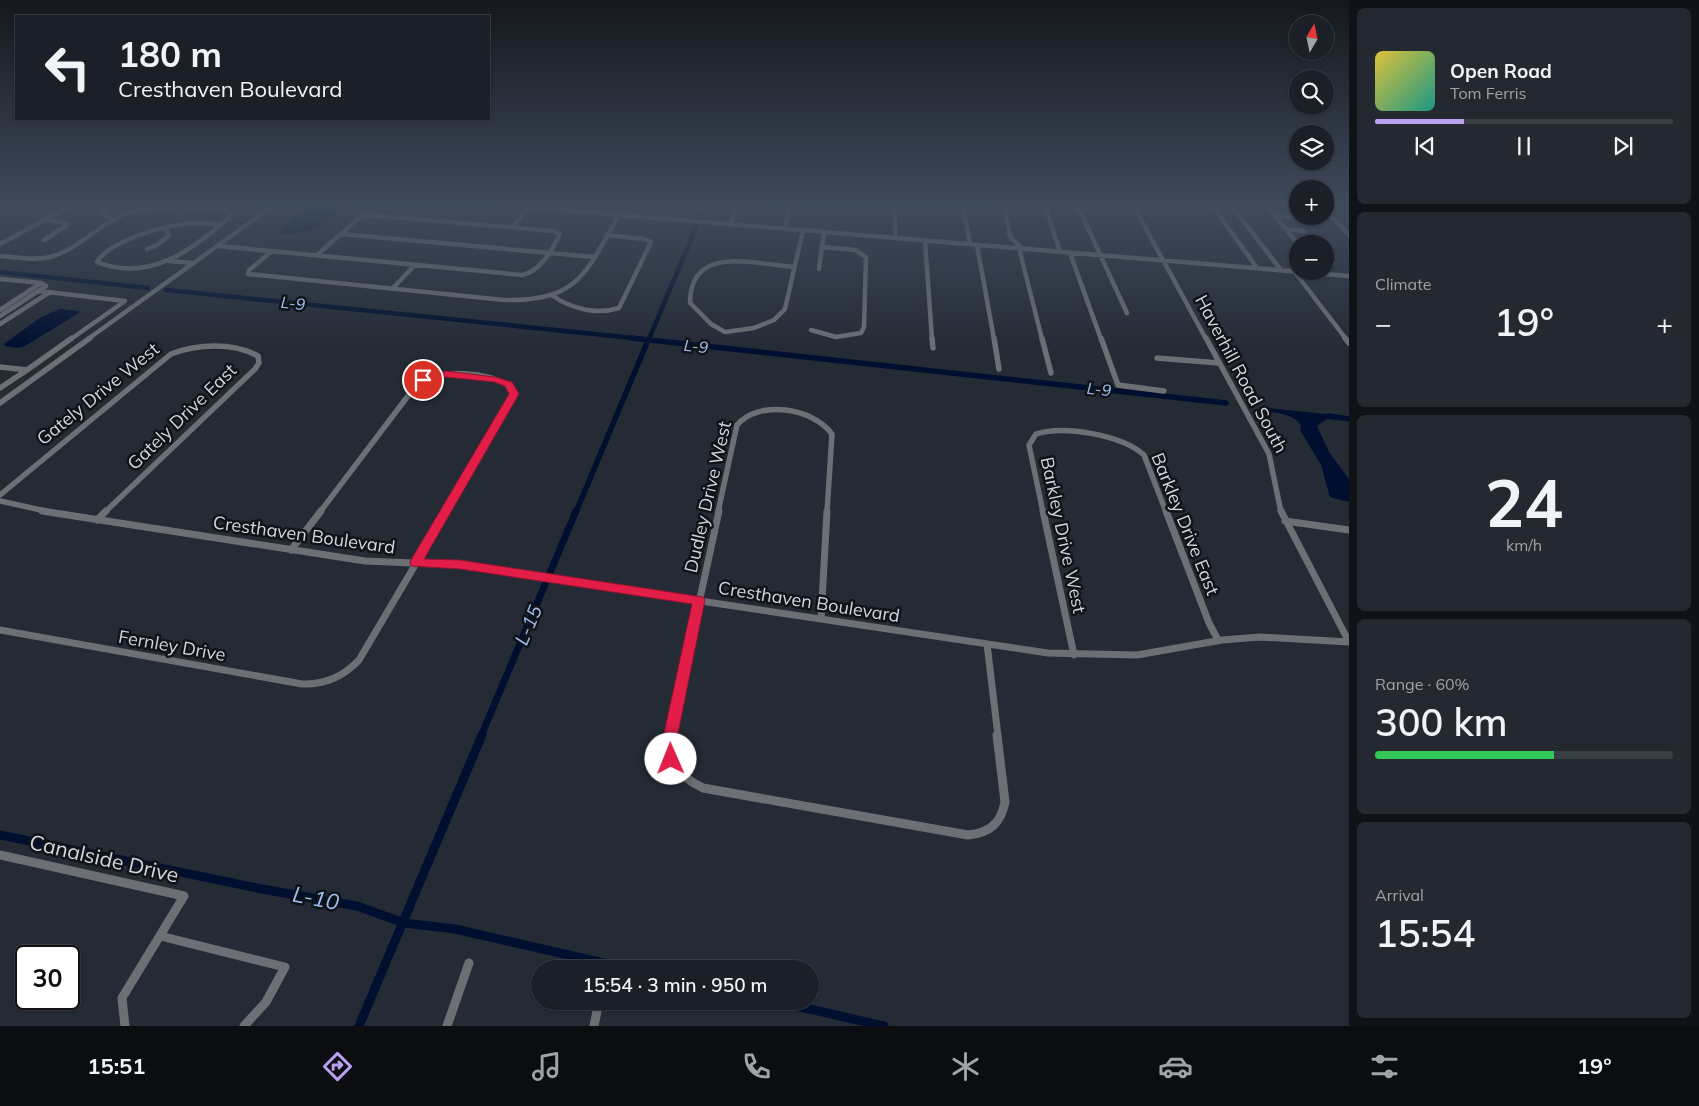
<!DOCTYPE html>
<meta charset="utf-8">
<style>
:root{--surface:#1b2028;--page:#242830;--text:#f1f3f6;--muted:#a0a3a8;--line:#393e45;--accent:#bca0f2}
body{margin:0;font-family:Mulish,sans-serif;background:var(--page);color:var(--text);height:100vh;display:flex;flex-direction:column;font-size:19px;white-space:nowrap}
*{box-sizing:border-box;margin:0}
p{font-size:16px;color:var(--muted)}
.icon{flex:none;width:28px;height:28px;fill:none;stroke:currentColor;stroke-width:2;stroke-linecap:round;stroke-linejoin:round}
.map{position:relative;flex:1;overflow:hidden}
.sheet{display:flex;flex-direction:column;gap:8px;padding:8px;background:#0f1216;width:350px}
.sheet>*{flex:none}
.top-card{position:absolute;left:15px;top:15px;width:475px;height:105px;border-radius:0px;box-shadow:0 1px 4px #0004,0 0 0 1px var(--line);background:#1b2028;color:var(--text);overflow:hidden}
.needle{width:32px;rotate:9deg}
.fabs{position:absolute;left:1289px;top:15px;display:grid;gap:10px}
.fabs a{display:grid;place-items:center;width:45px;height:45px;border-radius:50%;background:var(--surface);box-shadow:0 1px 4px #0004,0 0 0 1px var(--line);font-size:25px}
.speed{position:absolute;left:15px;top:945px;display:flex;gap:10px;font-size:25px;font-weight:700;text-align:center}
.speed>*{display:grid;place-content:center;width:65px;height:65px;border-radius:50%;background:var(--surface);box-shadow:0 1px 4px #0004,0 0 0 1px var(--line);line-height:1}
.speed .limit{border:2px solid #111;border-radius:8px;background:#fff;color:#111}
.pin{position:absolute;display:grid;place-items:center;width:42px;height:42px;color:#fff;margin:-21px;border:2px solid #fff;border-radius:50%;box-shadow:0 1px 5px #0007}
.me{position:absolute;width:55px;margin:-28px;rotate:359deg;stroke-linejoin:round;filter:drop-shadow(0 0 4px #0008)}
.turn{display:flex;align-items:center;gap:18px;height:105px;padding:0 20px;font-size:22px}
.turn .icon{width:65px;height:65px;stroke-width:2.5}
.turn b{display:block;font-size:35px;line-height:42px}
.big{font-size:38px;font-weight:600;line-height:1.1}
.sheet .tile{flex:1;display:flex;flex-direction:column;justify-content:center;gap:8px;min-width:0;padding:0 18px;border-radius:8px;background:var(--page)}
.sheet .dial{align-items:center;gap:0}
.dial b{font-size:65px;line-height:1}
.song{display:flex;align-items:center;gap:15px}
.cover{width:60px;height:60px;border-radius:8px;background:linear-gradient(135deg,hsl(50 70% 55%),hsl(170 70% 35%))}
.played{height:5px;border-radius:2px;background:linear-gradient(90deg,var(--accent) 30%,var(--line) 30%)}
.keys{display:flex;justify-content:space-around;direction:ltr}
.heat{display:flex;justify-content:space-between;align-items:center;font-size:28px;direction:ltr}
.charge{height:8px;border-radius:4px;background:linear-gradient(90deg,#34c759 60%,var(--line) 0)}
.trip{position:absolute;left:531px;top:960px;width:288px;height:50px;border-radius:25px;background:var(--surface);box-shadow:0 1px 4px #0004,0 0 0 1px var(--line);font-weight:600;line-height:50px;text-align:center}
.tab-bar{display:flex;height:80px;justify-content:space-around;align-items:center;background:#0b0d10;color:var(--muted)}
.tab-bar .icon{width:35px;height:35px}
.tab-bar .selected{color:var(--accent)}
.tab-bar b{font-size:22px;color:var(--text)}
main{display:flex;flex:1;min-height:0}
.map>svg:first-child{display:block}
.built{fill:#2a3443}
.water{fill:#000f30}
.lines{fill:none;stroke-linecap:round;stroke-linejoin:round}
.canal-far3{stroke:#000f30;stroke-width:4.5}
.canal-far2{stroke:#000f30;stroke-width:5.5}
.canal-far1{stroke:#000f30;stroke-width:7}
.canal{stroke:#000f30;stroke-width:9}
.minor-far3{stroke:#6c7075;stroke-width:4.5}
.minor-far2{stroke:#6c7075;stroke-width:5.5}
.minor-far1{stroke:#6c7075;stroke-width:7}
.minor{stroke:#6c7075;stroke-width:9}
.route{fill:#e11d48;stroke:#92132f}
.labels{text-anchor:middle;stroke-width:5;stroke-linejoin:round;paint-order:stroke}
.far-water-label{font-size:16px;font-style:italic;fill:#a0c0f4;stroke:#101318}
.street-label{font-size:18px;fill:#d3d7de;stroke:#101318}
.water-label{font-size:19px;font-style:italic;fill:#a0c0f4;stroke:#101318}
.near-street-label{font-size:21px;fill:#d3d7de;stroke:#101318}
.near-water-label{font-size:22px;font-style:italic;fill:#a0c0f4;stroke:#101318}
</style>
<main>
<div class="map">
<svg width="1349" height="1026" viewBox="0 0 1349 1026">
<rect width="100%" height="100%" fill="#242b35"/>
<path class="built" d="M599,205H693L687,218L596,210Z"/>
<path class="water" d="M310,205L345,206C327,221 305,238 280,233L279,230Z
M60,309L79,311V313L25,346L18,348L5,346L4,344L41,317Z
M1259,407L1336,415L1339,420L1327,419L1317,426L1329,452L1349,479V502L1330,497L1321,465L1300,430L1301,425C1292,413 1275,413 1261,411Z"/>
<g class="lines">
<path class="canal-far3" d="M700,218L705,205
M0,272L148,288
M166,290L643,339
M649,339L697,225"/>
<path class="canal-far2" d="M631,338L1226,403
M1329,416L1349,419
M576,512L649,338"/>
<path class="canal-far1" d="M481,736L576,511"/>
<path class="canal" d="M0,835L262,889L357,906L404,923L455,929L630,969
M774,1001L884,1026
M359,1026L482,735"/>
<path class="minor-far3" d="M108,205L100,212L114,220
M502,205L1349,276
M895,205V238
M963,205L970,244
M1004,205L1010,236L1022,249
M1045,205L1060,252
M1076,205L1075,208L1081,213L1127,313
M1133,205L1206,339
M1212,205L1257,268
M1231,205L1281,270
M1266,205L1298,244
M177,206L225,210L232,215C194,249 150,283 97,262C110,240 166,225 192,223C201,222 210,224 219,225
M1325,210L1349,235
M1274,215L1292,216
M731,224L737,205
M513,227L528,207
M785,229L789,205
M1286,229L1304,231
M341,234L594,257
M44,240L67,225L62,222L45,220
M925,241L932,339
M0,244L72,205
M977,245L994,339
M218,246L522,275C541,271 552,250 560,234L553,231L368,215L359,218L317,255
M1019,248L1042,339
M147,249L157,245L169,235L166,229
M272,251L249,270L248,274L504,300C579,301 585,274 619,215
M1070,253L1101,339
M0,256C16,257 34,261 50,257C77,250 97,226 123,215C141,207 161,212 179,205
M169,261L193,263
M1325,263H1333
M793,267C754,264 690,244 690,303L711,324L725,332L754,328L774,320L785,309L803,230
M819,269L824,232
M1294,271L1346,339
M0,279L41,283L0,310
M392,289L415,265
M39,291L125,301L71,339
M553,296C572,309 597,315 619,308L651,242L644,239L607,235
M0,316L46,286L41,283
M0,324L50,292
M811,330L836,337L861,333L864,327L866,257L855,250L823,247
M88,339L274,205"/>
<path class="minor-far2" d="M932,338L933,348
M994,338L999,369
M1042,338L1051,373
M1101,338L1118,385L1164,391
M1206,338L1269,454L1281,512
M1345,338L1349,343
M1157,358L1219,363
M0,367L27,370L72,338
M0,388L27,370
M0,403L90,338
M0,495L171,354C197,344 233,342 258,356L259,363L255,369L105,512
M0,501L50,512
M320,512L417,384C441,368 489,371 512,388L513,398L446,512
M718,512L737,425C759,399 813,408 832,434L827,512
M1043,512L1029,445L1036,434C1064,425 1122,435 1144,455L1166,512"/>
<path class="minor-far1" d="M42,511L365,561L460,565L1048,653L1137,655L1222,640L1260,637L1349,642
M1043,511L1074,655
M1166,511L1209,623L1218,640
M1281,511L1349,642
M97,520L106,511
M1285,521L1349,530
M291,550L321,511
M821,619L827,511
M0,630L302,684C325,685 343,677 359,660L447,511
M987,644L998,736
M670,736L719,511"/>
<path class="minor" d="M671,735C667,760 681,778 703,788L968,835C990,833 1001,823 1005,802L997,735
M0,855L184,896L122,998L125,1026
M160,936L285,967L266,1002L244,1026
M447,1026L469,963
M594,1026L599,1001"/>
</g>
<linearGradient id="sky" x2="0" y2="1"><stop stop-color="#14181d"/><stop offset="0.59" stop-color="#3f4a5c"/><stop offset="1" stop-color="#3f4a5c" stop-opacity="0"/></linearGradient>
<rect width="1349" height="349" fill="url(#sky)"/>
<path class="route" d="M446,371L495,377L512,382L519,394L424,559L460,560L703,597L705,600L677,738L679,759L676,764L671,766L666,764L663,738L692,604L460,569L411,566L410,563L411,560L509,394L505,386L494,382L446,377L423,383L418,380Z"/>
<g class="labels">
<g class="far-water-label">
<text transform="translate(293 303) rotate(6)" y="6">L-9</text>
<text transform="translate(696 346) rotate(6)" y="6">L-9</text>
<text transform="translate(1099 389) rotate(6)" y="6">L-9</text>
</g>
<g class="street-label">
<text transform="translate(1241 374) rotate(62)" y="6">Haverhill Road South</text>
<text transform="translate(98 394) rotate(-39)" y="6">Gately Drive West</text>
<text transform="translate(182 417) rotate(-44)" y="6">Gately Drive East</text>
<text transform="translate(708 497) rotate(-77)" y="6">Dudley Drive West</text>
<text transform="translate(1185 524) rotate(68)" y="6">Barkley Drive East</text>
<text transform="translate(304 535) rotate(8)" y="6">Cresthaven Boulevard</text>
<text transform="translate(1063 535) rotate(78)" y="6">Barkley Drive West</text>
<text transform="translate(809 602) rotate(9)" y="6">Cresthaven Boulevard</text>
<text transform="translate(172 646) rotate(10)" y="6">Fernley Drive</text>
</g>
<g class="water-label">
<text transform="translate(528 625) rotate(-67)" y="7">L-15</text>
</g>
<g class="near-street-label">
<text transform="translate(104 859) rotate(13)" y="7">Canalside Drive</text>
</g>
<g class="near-water-label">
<text transform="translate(316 898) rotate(11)" y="8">L-10</text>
</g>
</g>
</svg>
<div class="fabs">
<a><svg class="needle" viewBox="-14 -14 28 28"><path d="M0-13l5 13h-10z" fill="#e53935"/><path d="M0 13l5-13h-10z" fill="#a0a3a8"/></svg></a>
<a><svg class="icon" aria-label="search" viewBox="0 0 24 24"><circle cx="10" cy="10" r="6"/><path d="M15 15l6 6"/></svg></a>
<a><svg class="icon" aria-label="layers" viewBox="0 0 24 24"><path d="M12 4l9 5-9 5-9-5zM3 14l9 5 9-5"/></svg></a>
<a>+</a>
<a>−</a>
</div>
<div class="speed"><div class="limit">30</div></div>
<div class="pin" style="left:423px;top:380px;background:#d93025"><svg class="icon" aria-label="arrive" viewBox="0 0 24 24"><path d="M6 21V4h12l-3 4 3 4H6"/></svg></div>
<svg class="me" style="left:671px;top:759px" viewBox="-20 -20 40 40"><circle r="19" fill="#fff"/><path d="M0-13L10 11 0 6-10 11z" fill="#e11d48"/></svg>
<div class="trip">15:54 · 3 min · 950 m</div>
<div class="top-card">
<div class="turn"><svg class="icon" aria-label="left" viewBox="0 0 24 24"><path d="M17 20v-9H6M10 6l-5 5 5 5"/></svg><div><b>180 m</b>Cresthaven Boulevard</div></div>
</div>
</div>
<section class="sheet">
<div class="tile">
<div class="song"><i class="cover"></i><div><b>Open Road</b><p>Tom Ferris</p></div></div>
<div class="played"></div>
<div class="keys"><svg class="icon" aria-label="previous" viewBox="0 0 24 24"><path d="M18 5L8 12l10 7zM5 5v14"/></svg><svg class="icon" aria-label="pause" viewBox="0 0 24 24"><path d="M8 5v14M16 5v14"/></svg><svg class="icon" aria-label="next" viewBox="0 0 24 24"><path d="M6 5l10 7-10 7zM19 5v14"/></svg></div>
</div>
<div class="tile"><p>Climate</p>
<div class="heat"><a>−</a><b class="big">19°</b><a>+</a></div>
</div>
<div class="tile dial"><b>24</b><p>km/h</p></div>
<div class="tile"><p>Range · 60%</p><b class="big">300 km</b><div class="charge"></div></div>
<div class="tile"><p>Arrival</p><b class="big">15:54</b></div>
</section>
</main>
<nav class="tab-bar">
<b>15:51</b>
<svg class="icon selected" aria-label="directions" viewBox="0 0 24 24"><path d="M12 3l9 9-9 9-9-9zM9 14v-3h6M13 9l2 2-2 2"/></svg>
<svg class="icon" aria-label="music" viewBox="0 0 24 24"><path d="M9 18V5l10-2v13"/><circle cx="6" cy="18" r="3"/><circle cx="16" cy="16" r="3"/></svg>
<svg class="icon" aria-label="phone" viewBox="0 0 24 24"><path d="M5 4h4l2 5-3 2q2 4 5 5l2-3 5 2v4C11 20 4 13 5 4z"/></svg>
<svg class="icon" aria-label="climate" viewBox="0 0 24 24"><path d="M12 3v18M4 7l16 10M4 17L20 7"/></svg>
<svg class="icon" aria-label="car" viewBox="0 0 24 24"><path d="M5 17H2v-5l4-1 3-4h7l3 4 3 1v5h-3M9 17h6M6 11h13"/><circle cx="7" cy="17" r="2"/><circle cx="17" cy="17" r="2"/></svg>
<svg class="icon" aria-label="filters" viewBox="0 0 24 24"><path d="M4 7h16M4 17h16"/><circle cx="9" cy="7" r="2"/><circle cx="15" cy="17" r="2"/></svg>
<b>19°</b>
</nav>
